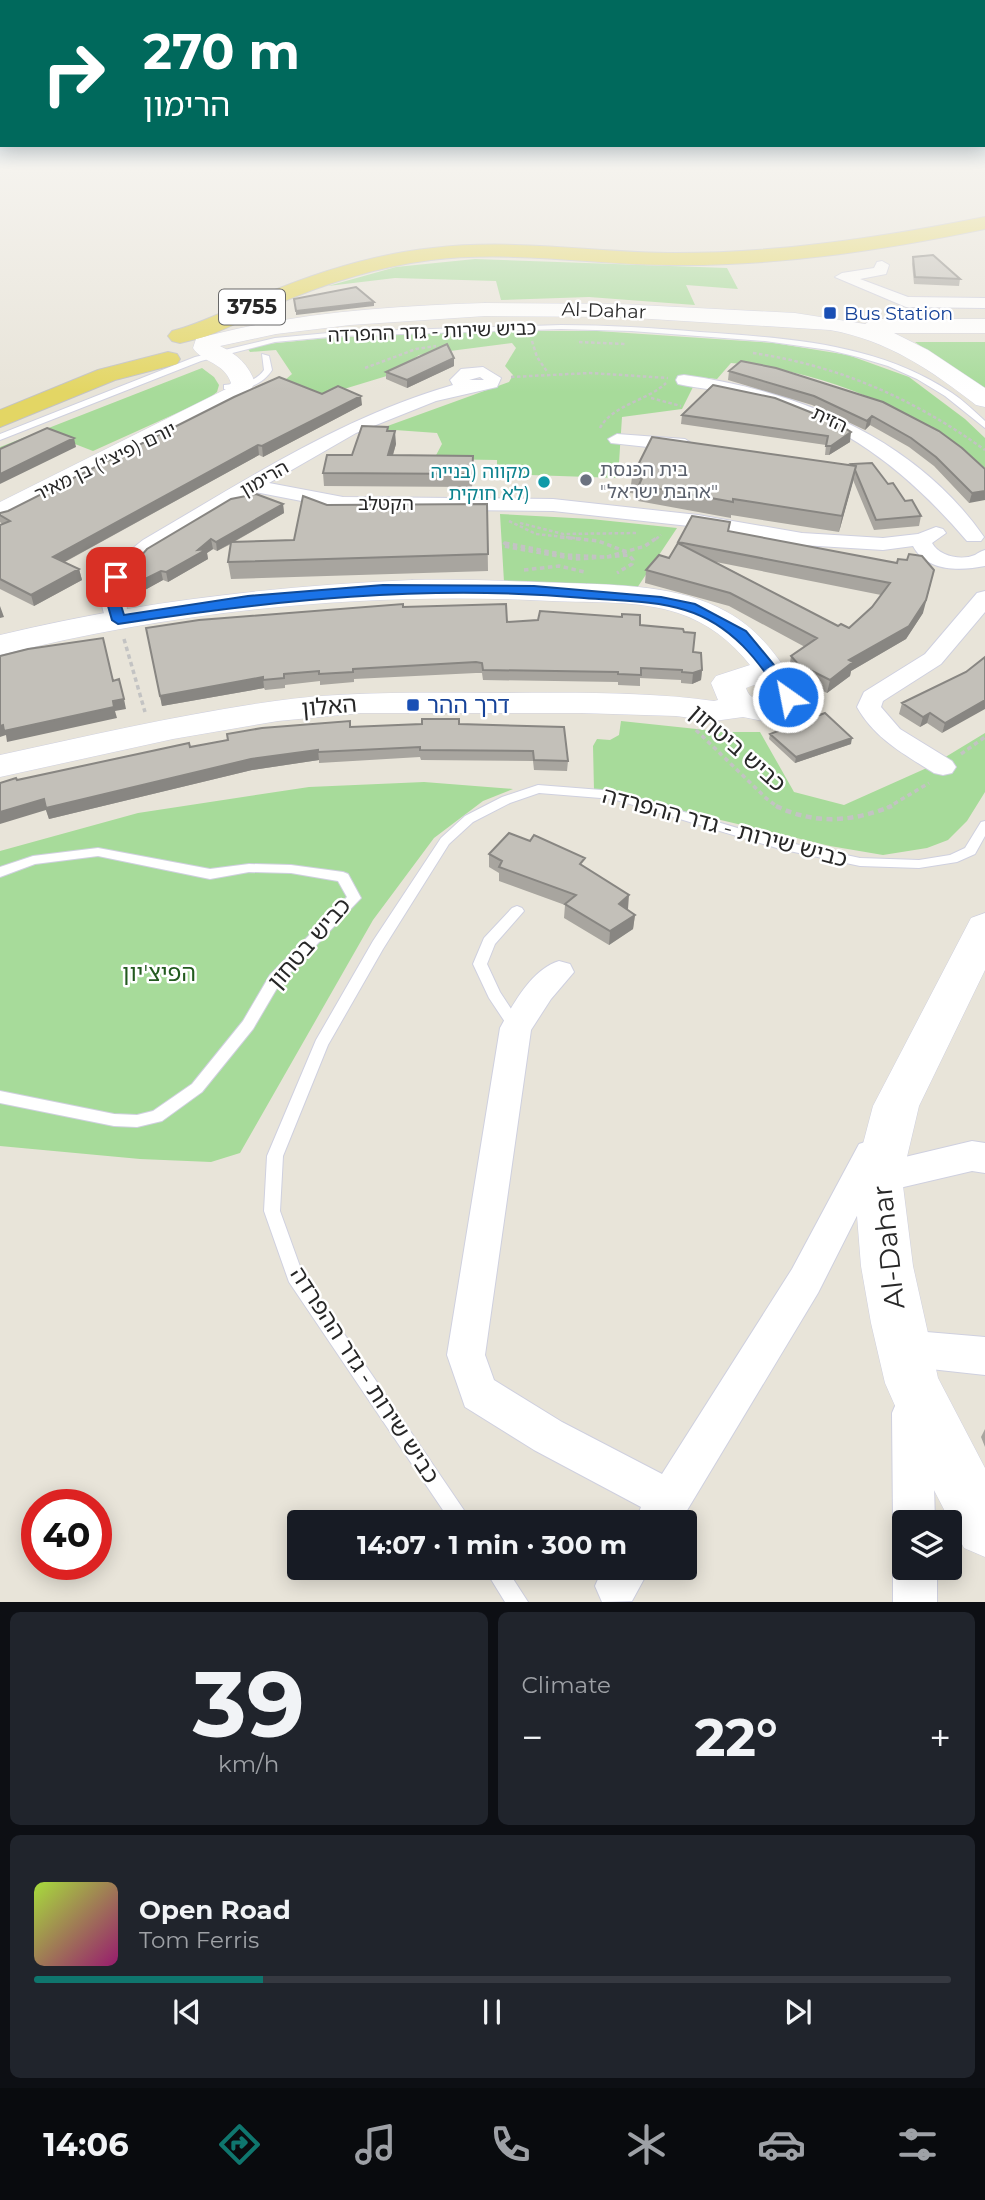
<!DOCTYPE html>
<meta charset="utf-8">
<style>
:root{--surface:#171b24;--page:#20242c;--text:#f1f3f6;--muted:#9ea1a6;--line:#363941;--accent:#0f766e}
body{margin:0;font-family:Montserrat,"Noto Sans Hebrew",sans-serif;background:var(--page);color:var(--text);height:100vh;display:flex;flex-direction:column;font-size:26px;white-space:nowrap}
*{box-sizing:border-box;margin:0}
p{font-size:23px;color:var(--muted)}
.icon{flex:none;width:38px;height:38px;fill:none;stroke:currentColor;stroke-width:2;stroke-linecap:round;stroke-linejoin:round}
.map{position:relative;height:1602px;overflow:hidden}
.details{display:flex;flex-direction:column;gap:10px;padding:10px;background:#0d0f14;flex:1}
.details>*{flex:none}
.hud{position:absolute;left:0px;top:0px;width:985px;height:147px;box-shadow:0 4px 18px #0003;background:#00695c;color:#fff;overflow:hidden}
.tools{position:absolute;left:892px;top:1510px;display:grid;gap:14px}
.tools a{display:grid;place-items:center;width:70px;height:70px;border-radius:7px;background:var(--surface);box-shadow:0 4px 18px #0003;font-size:35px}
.speed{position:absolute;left:21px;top:1489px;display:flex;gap:14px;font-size:35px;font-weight:700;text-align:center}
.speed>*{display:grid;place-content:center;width:91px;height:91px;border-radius:50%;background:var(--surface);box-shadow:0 4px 18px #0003;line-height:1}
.speed .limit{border:10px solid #d22;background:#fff;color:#111}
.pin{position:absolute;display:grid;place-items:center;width:60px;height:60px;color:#fff;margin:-30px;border-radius:14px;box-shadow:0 4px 10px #0006}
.me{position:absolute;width:77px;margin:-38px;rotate:327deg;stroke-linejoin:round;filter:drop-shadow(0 0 5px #0008)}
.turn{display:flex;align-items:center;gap:24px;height:147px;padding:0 28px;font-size:32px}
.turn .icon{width:91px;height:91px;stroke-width:2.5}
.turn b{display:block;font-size:49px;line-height:60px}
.big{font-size:52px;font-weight:700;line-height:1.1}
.details .tile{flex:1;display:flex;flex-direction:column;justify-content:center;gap:10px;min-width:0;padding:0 24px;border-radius:10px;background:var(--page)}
.details .dial{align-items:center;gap:0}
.dial b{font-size:91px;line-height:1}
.song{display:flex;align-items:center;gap:21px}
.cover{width:84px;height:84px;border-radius:10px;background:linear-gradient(135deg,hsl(80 70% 55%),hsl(320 70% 35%))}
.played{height:7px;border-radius:4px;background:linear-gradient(90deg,var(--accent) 25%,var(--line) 25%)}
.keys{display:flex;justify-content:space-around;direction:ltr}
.heat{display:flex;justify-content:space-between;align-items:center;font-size:38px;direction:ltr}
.details .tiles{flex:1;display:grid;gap:10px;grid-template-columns:1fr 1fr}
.tile:last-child{grid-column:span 2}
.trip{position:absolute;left:287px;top:1510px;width:410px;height:70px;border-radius:7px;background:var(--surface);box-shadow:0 4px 18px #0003;font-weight:700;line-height:70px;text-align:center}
.dock{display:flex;height:112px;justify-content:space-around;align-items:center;background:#090b0e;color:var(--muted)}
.dock .icon{width:49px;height:49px}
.dock .active{color:var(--accent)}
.dock b{font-size:32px;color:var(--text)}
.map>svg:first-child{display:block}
.green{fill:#a7db9a}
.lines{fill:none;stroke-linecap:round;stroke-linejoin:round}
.lane-casing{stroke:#cfd0df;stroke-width:2}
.street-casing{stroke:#cfd0df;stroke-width:2}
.secondary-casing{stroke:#cfd0df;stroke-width:1}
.primary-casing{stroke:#c3c3c3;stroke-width:2}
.path-far2{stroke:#c3c3c3;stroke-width:2.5;stroke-dasharray:3.5 2.5;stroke-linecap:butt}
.path-far1{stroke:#c3c3c3;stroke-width:3.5;stroke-dasharray:4.5 3.5;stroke-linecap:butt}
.path{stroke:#c3c3c3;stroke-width:4.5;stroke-dasharray:6 4.5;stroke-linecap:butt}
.lane{fill:#fff;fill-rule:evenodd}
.street{fill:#fff;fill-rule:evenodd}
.secondary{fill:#fff;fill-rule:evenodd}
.primary{fill:#e3d664;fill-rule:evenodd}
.wall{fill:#a8a59f;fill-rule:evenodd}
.shaded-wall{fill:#888682}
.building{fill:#c3c0b9;stroke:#888682;stroke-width:2}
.route{fill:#1a73e8;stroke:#114b97;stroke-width:2}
.transit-dot{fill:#1a4fb4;stroke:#fff;stroke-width:2.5}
.worship-dot{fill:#6b7280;stroke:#fff;stroke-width:2.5}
.culture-dot{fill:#0f9aa8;stroke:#fff;stroke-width:2.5}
.labels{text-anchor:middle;stroke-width:5;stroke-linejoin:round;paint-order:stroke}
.far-street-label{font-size:19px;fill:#272727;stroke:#fff}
.far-transit-label{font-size:19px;fill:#164399;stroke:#fff;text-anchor:start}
.far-worship-label{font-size:19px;fill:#5b616d;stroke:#fff;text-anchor:start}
.far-culture-label{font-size:19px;fill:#0d838f;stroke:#fff;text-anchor:end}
.shield{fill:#fff;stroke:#686868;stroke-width:2}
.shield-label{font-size:21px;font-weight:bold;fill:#272727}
.transit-label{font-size:23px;fill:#164399;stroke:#fff;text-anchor:start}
.street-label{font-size:23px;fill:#272727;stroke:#fff}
.park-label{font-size:23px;fill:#235b1f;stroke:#fff}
.near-street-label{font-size:28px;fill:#272727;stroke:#fff}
</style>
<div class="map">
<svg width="985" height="1602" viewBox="0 0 985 1602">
<rect width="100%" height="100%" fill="#e8e4d9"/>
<path class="green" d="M475,259L727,268L738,289L686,285L695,305L589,297L501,300L496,281L395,278L328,286L396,267Z
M480,331H598L774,343L848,355L909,377L965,419L985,438V468C914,409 823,370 731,363L717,379L698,377L682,409L622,417L618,478L497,474V460L434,459L442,444L437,433L395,430L391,432H371L509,382L513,375L505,366L516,348L512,343L419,355L390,375L321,396L285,380L292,374L276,350L250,352L246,346L328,338Z
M915,342H985V394Z
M202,368L214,377L219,385L217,392L208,399L93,451L49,434L0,456V447Z
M500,514L591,519L677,528L635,591L504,582Z
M621,721L725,732H760L794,792L844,805L929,767L985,733V792L967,821L948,840L927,848L883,855L830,846L594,790L593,746L597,739L610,740L619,735Z
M424,782L513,789L483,801L434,838L373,920L240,1153L211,1162L140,1159L0,1146V851L138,813L309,787Z"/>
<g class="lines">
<g class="lane-casing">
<path id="lane" d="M561,325C608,325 654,328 700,332C786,338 878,343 952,393C964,401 974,411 985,421V428L945,396L917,379L888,366L858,357L829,350L765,341L631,331L561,329L339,336L275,342L201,361L0,440V434L195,357L275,338L339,332Z
M262,354L269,356L272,370C261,387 243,390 224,389V385C240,383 254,384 264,370Z
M538,785L614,791L781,841L860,858L919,860L950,855L965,848L981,822L985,821V836L975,854L957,862L919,868L860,866L780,849L613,799L539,793L510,803L473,822L449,844L383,949L328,1045L283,1156L280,1211L302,1272L472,1522H451L289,1282L264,1211L267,1156L316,1040L373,941L441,838L465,816L502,797Z
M98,848L210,869L249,864L291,865L343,872L348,874L361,898L280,983L253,1029L202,1092L162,1121L137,1127L114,1126L0,1103V1091L114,1114L137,1115L153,1111L192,1084L243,1021L270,975L347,897L338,881L291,873L249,872L210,879L98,856L35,864L0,877V867L33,856Z
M517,906L522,908L524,911L495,944L487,964L500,992L523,1027L521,1031L516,1033L511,1031L489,998L473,964L484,938L512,908Z
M484,1568H506L528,1602H505Z"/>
</g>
<g class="street-casing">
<path id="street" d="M882,261L889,265L886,274L860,279L908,297L985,298V308L906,307L835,277L842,273L874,268L877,262Z
M483,367L501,378L497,387L436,401L356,433L269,483L343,497L553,499L698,515L802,533L883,538L918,534L936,527L943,529L946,533L932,543C939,556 961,561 975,555C978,553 981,551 985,550V566C960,571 927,572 913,546L883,550L802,545L698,527L553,511L343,509L255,492L147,557C125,576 123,593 129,620L126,625H110C87,592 118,559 143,540C243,482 341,417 453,385L450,380L461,369ZM480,377L484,380H469Z
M684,375C799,391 915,438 984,537L981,541H967C906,470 840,418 747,396C724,390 701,389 678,384L676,380L678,376Z
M617,434L685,439L694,445L685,451L611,443L608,439Z
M985,591V612L941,664L883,701L881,707L900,729L952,761L956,767L952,773L943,775L934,773C904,754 875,739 857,707L864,692L925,654L977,593Z
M559,961L570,964L574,972L551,999L531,1030L485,1355L494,1380L562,1422L662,1474L792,1269L859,1144L871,1140L883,1144L888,1154L884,1162L972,1141L985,1143V1173L972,1171L878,1193L870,1190L818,1293L680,1522H635L641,1507L534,1450L465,1407L447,1355L500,1028C513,1004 532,969 559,961Z
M903,1330L985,1337V1375L903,1366L889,1361L884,1348L889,1335Z
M912,1393L926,1399L932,1413L935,1522H905V1539L899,1537L893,1522L892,1413L898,1399Z
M905,1551V1568H937V1602H893V1568L900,1553Z
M603,1568H650L632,1601L602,1602L595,1586Z"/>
</g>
<g class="secondary-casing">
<path id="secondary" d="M485,303L619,304L795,313L865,324L874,319H985V333H894L928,350L985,388V407L976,405C931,370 887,340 830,330L619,317L485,316L350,325L276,334L220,346C237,354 249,365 255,383L244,399L10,519L0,521V502L226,389L231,383C224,362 203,363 193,348L196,339C290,313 388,306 485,303Z
M412,580C464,579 515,581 566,583C620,585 679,585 727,612C751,625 769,645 784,667C791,678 801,684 805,697L793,711L763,721L743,717L714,721L676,716L581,713H361L278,721L173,739L0,777V755C92,735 183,714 275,701C347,691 420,693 492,693C566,693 641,691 714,701L718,700L711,683L716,676L750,665C731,641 708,623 678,613C638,600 594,603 552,601C367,591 180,610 0,655V635C135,602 274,586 412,580ZM754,685L768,689L771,695C762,702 749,700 746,688Z
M985,913V970L919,1106L902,1178L913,1266L938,1378L985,1468V1557L964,1548L922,1467L885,1383L871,1323L861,1266L854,1178L873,1106L971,918Z"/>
</g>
<g class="primary-casing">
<path id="primary" d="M985,217V229C883,250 779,266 674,265C593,265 512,250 431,260C376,267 323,284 273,306C248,317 226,330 200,338L180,343L172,341L168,336L172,331C205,323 233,306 265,294C318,272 375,254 433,248C514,238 594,253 676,253C780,253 883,237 985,217Z
M168,352L177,354L180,359L177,364L115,380L0,427V410L98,370Z"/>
</g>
<path class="path-far2" d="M532,341L537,357L548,373
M579,342L627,344
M753,353C840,366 914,399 985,450
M365,368L416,349L436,346
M511,377L590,373L668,378
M651,398L681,406
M600,428C612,405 647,401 666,383
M509,521L536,534L583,539
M520,523L563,534L636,533
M656,539L661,535"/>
<path class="path-far1" d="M560,537L598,541L627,552
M505,543L565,555L606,557L575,559L503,546Z
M607,557L645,546L658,537
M607,557L629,555L633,560L632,564L617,573
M524,570L559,566L585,572
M124,639L145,712
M696,730L767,799L779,808
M961,754L985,737
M887,808L929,783"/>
<path class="path" d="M776,806C815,825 852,822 892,806"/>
<use href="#lane" class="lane"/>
<use href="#street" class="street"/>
<use href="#secondary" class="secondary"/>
<use href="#primary" class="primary"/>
</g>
<path class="wall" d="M913,257L960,279L959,286L914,284L912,264Z
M454,358V366L407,388L386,379V372Z
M776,368L985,469L969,503L934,466L909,447L870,425L865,430L812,405L728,380L729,371Z
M713,385L850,442L829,455H825L826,445L681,424L682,415Z
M322,394L362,405L263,457L259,455L65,562L79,569L82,580L34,606L0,589V525L2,524L0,522V513L8,511Z
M388,431L396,444L393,455L474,469L472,487L324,486L323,473L352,455Z
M852,465L888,484L921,516L919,526L874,530L853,480L839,532L731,515V518L638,501V494L630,493L632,477Z
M283,504L284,513L234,542L294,540L327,505L487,504L488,571L231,579L228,562L231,544L217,551L213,549L207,553L208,559L168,582L163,580L143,591L130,586L128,576Z
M692,516L728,531L897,563L923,613L906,639L851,671L850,676L827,693L796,678L789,670L791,656L805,647L729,606L645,583L646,570L669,558ZM716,562L881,595L872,607L849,628L838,626Z
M403,607L507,622L640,625L693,652L702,670L701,680L692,684L681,683V680L640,678V686L618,685V682L483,680L482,673H476L354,679V682L320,685V681L285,685V688L265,690L264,688L162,706L146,628Z
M966,672L942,733L927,723L920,727L899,714L902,703Z
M459,724L568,761L567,771L534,770L533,761L421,760L420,757L319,763V760L252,770L49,819L46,810L17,780L190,747L350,727Z
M770,734L851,744L795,763L769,739Z
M489,854L584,866L628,909L627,910L635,915L633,929L609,945L564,918L565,905L499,881V873L489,867Z
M985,1429V1447L981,1437Z"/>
<path class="shaded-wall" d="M374,302V306L296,315V311Z
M454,358V366L407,388V380Z
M361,396L362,405L263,457L262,446Z
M872,416L870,425L865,430L867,421Z
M395,431L396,444L389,468L388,455Z
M851,432L850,442L829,455L831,446Z
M74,438L76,447L0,484V474Z
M258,445L259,455L55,567L53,557Z
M856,466L853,482L839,532L842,516Z
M985,491V500L969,503L972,493Z
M283,504L284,513L217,551L216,542Z
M211,539L213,549L207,553L208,559L168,582L166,572Z
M79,569L82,580L34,606L31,595Z
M161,571L163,580L143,591L141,581Z
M931,583L923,613L906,639L851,671L850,676L827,693L830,680L849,660Z
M0,606L4,617L0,618Z
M702,670L701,680L692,684L693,673Z
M263,677L264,688L162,706L160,696Z
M124,699L126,709L115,711L117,718L7,742L6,735L0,737V726Z
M985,700V709L942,733L945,723Z
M930,713L927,723L920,727L923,717Z
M852,738L851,744L795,763L796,757Z
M318,750L319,760L252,770L49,819L46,810L0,824V812L44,799L251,759Z
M629,895L628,909L618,918L619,904Z
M635,915L633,929L609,945L610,931Z"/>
<path class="building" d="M933,255L960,279L915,277L913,257Z
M356,287L374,302L296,311L294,299Z
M447,344L454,358L407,380L386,372Z
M741,361L776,368L883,402L939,431L962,448L985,469V491L972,493L936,457L911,438L872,416L867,421L814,396L729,371Z
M279,377L322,394L338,386L361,396L262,446L258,445L53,557L79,569L31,595L0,579V525L10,521L0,515V513L8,511L234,397Z
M713,385L775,398L835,422L851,432L831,446H826L828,436L682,415Z
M362,426L388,427L387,431H395L388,455L473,456L472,474L323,473L327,455H352Z
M47,428L74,438L0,474V449Z
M652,437L856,466L842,516L733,499V502L639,485L642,478L632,477Z
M872,463L888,484L893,483L905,501L912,500L921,516L876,520L855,470L856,466L852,464Z
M256,494L283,504L216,542L211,539L198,550L207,549L166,572L161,571L141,581L128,576L133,565L147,549L231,499Z
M303,496L327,505L487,504L488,554L228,562L231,542L294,540Z
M692,516L730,522L728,531L897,563L898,559L907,560L909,554L922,556L934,570L926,600L909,626L849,660L853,662L830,680L798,664L791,656L817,638L730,593L646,570L659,555L669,558L678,543L838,626L841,624L849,628L872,607L890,583L678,542Z
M403,604V607L506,604L507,622L538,620L540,611L622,617V614L640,615V625L683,629L684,632L695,633L693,652L701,653L702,670L693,673L682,672V670L641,668V675L618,674V672L483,670L482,663L476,662L353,669V672L319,674V671L284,674V678L263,680V677L160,696L146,628L199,620Z
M103,638L113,681L119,679L124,699L113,701L114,707L4,731L3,725L0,726V656L28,649Z
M985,657V700L945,723L930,713L923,717L902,703L966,672Z
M825,713L852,738L796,757L770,734Z
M422,719H459V724L564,727L568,761L534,760L533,751L420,750V747L318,752V750L251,759L46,808L44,799L0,812V783L16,778L17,780L189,743L190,747L228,740L227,734L262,728L350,721V727L422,724Z
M509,833L530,841L534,835L585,858L580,864L629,895L619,904L635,915L610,931L565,904L576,895L499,867L502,861L489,854Z"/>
<linearGradient id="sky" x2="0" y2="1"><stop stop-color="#79b5e6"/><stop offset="0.43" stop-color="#f5f3ee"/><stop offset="1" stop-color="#f5f3ee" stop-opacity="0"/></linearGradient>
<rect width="985" height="392" fill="url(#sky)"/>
<path class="route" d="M116,573L122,577L119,599L124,615L248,596L383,585L534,586L661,597L695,604L746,631L788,682L796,697L788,702L783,700C760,661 731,624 685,610C653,600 617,601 584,598C427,584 274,600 118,624L112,620L106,599L110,577Z"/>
<g class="transit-dot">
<rect x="823" y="306" width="14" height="14" rx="3.5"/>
<rect x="406" y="698" width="14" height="14" rx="3.5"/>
</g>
<circle class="worship-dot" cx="586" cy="480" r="7"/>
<circle class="culture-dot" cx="544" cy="482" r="7"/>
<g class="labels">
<g class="far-street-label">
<text transform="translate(604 310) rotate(2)" y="7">Al-Dahar</text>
<text transform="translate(432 331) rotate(-2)" y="7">כביש שירות - גדר ההפרדה</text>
<text transform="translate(830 419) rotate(25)" y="7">הזית</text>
<text transform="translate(105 461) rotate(-26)" y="7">יורם (פיצ'י) בן מאיר</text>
<text transform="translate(264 478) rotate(-30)" y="7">הרימון</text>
<text x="386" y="510">הקטלב</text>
</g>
<g class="far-transit-label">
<text x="844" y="320">Bus Station</text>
</g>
<g class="far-worship-label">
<text x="600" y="476">בית הכנסת<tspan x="600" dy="22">"אהבת ישראל"</tspan></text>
</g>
<g class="far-culture-label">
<text x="530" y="478">מקווה (בנייה<tspan x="530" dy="22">לא חוקית)</tspan></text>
</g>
<rect class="shield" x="219" y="289.5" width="66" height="35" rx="5"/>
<g class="shield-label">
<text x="252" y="314">3755</text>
</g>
<g class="transit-label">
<text x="427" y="713">דרך ההר</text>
</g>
<g class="street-label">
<text transform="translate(329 706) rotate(-5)" y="8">האלון</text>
<text transform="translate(738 748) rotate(41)" y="8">כביש ביטחון</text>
<text transform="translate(725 827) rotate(15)" y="8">כביש שירות - גדר ההפרדה</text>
<text transform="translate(309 943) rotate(-49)" y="8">כביש בטחון</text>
<text transform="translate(365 1375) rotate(57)" y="8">כביש שירות - גדר ההפרדה</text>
</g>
<g class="park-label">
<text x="159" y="981">הפיצ'יון</text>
</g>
<g class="near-street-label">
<text transform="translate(888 1247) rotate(-96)" y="10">Al-Dahar</text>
</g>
</g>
</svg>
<div class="tools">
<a><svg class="icon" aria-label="layers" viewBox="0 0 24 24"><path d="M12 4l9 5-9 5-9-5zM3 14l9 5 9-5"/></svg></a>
</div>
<div class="speed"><div class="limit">40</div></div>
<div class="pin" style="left:116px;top:577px;background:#d93025"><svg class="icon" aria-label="arrive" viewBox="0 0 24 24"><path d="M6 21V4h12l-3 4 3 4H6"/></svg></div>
<svg class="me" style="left:788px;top:697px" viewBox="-20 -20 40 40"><circle r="17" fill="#1a73e8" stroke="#fff" stroke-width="3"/><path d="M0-11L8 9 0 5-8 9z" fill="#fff"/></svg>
<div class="trip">14:07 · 1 min · 300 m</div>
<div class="hud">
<div class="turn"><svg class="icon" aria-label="right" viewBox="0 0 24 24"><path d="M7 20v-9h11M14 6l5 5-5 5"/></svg><div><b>270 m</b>הרימון</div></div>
</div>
</div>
<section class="details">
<div class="tiles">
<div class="tile dial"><b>39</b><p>km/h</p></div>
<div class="tile"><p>Climate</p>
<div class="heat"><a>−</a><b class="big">22°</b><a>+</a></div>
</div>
<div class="tile">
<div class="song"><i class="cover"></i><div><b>Open Road</b><p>Tom Ferris</p></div></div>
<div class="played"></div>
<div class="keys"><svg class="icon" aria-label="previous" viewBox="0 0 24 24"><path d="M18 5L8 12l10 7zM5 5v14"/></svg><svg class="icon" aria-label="pause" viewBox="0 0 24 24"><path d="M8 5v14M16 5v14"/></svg><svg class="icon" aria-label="next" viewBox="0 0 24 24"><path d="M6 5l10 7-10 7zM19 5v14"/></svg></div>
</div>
</div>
</section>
<nav class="dock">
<b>14:06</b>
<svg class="icon active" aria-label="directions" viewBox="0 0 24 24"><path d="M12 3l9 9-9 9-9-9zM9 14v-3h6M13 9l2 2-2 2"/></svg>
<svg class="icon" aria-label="music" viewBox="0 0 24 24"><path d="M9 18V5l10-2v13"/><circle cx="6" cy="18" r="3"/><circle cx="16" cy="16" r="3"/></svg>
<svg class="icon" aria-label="phone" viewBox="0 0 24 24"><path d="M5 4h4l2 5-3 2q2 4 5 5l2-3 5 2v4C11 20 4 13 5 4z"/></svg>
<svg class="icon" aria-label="climate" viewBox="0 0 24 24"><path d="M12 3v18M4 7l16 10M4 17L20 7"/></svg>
<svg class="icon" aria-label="car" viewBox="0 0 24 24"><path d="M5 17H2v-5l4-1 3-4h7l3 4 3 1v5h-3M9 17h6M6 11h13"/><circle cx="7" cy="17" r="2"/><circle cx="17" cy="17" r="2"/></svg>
<svg class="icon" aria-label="filters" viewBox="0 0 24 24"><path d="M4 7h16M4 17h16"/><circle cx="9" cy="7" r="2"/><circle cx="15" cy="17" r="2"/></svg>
</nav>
